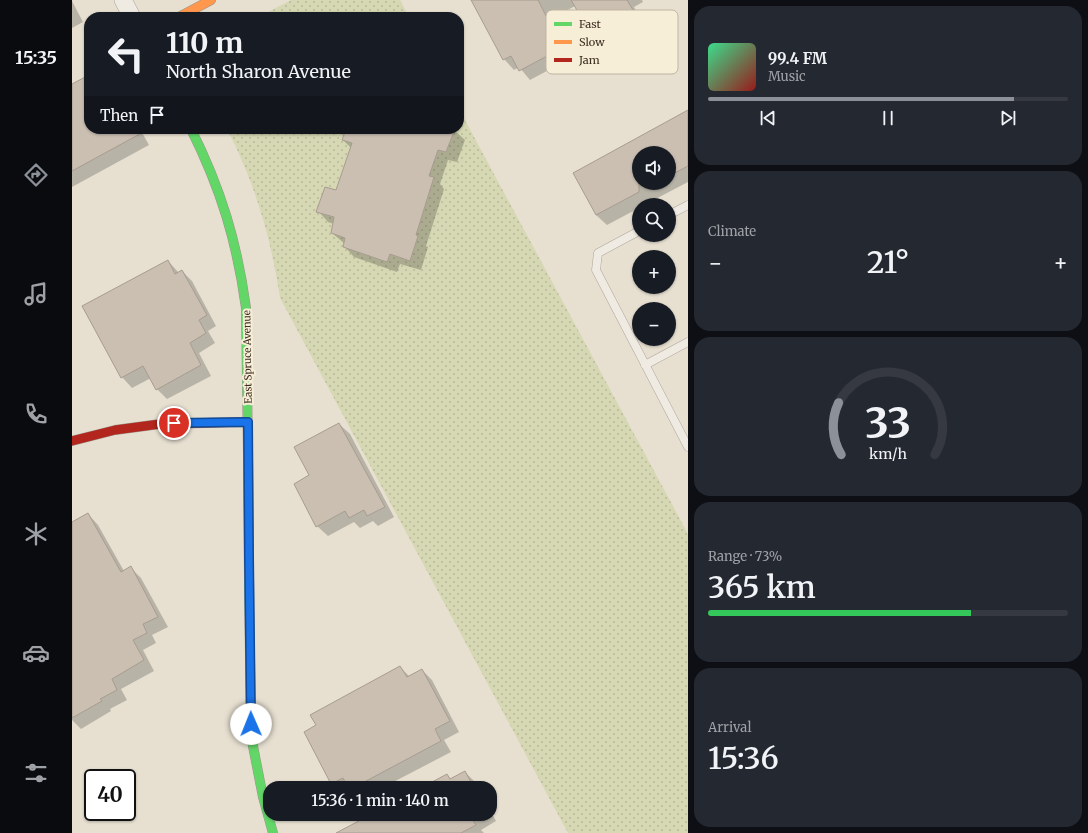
<!DOCTYPE html>
<meta charset="utf-8">
<style>
:root{--surface:#171b24;--page:#242831;--text:#f1f3f6;--muted:#9ea1a6;--line:#363941;--accent:#8c9099}
body{margin:0;font-family:Merriweather,serif;background:var(--page);color:var(--text);height:100vh;display:flex;flex-direction:column;font-size:15px;white-space:nowrap}
*{box-sizing:border-box;margin:0}
p{font-size:13px;color:var(--muted)}
.icon{flex:none;width:22px;height:22px;fill:none;stroke:currentColor;stroke-width:2;stroke-linecap:round;stroke-linejoin:round}
.map{position:relative;flex:1;overflow:hidden}
.drawer{display:flex;flex-direction:column;gap:6px;padding:6px;background:#0d0f14;width:400px}
.drawer>*{flex:none}
.guide{position:absolute;left:12px;top:12px;width:380px;height:122px;border-radius:16px;box-shadow:0 1px 3px #0004;background:#171b24;color:var(--text);overflow:hidden}
.controls{position:absolute;left:560px;top:146px;display:grid;gap:8px}
.controls a{display:grid;place-items:center;width:44px;height:44px;border-radius:50%;background:var(--surface);box-shadow:0 1px 3px #0004;font-size:20px}
.speed{position:absolute;left:12px;top:769px;display:flex;gap:8px;font-size:20px;font-weight:700;text-align:center}
.speed>*{display:grid;place-content:center;width:52px;height:52px;border-radius:50%;background:var(--surface);box-shadow:0 1px 3px #0004;line-height:1}
.speed .limit{border:2px solid #111;border-radius:6px;background:#fff;color:#111}
.pin{position:absolute;display:grid;place-items:center;width:34px;height:34px;color:#fff;margin:-17px;border:2px solid #fff;border-radius:50%;box-shadow:0 1px 4px #0007}
.me{position:absolute;width:44px;margin:-22px;rotate:359deg;stroke-linejoin:round;filter:drop-shadow(0 0 3px #0008)}
.turn{display:flex;align-items:center;gap:14px;height:84px;padding:0 16px;font-size:18px}
.turn .icon{width:52px;height:52px;stroke-width:2.5}
.turn b{display:block;font-size:28px;line-height:34px}
.then{display:flex;align-items:center;height:38px;padding:0 16px;background:#0003;gap:8px;font-size:15px}
.big{font-size:30px;font-weight:600;line-height:1.1}
.drawer .card{flex:1;display:flex;flex-direction:column;justify-content:center;gap:6px;min-width:0;padding:0 14px;border-radius:16px;background:var(--page)}
.drawer .dial{align-items:center;gap:0}
.dial svg{height:104px;overflow:visible;fill:none;stroke:var(--line);stroke-width:7;stroke-linecap:round;text-anchor:middle}
.dial text{fill:var(--text);stroke:none}
.song{display:flex;align-items:center;gap:12px}
.cover{width:48px;height:48px;border-radius:6px;background:linear-gradient(135deg,hsl(150 70% 55%),hsl(0 70% 35%))}
.played{height:4px;border-radius:2px;background:linear-gradient(90deg,var(--accent) 85%,var(--line) 85%)}
.keys{display:flex;justify-content:space-around;direction:ltr}
.heat{display:flex;justify-content:space-between;align-items:center;font-size:22px;direction:ltr}
.charge{height:6px;border-radius:3px;background:linear-gradient(90deg,#34c759 73%,var(--line) 0)}
.trip{position:absolute;left:191px;top:781px;width:234px;height:40px;border-radius:16px;background:var(--surface);box-shadow:0 1px 3px #0004;font-weight:600;line-height:40px;text-align:center}
main{display:flex;flex:1;min-height:0}
.menu{display:flex;flex-direction:column;width:72px;justify-content:space-around;align-items:center;background:#090b0e;color:var(--muted)}
.menu .icon{width:28px;height:28px}
.menu .active{color:var(--accent)}
.menu b{font-size:18px;color:var(--text)}
.map>svg:first-child{display:block}
.grass{fill:url(#grass-dots)}
.shadow{fill:#0003;fill-rule:evenodd}
.building{fill:#cbbfb2;stroke:#a89c90}
.lines{fill:none;stroke-linecap:round;stroke-linejoin:round}
.lane-casing{stroke:#ada599;stroke-width:9}
.street-casing{stroke:#ada599;stroke-width:18}
.fast-casing{stroke:#9c958a;stroke-width:10}
.slow-casing{stroke:#9c958a;stroke-width:10}
.jam-casing{stroke:#9c958a;stroke-width:10}
.lane{stroke:#efebe3;stroke-width:8}
.street{stroke:#efebe3;stroke-width:17}
.fast{stroke:#63d668;stroke-width:9}
.slow{stroke:#ff974d;stroke-width:9}
.jam{stroke:#b3261e;stroke-width:9}
.route-casing{stroke:#114b97;stroke-width:10}
.route{stroke:#1a73e8;stroke-width:7}
.labels{text-anchor:middle;stroke-width:4;stroke-linejoin:round;paint-order:stroke}
.street-label{font-size:10px;fill:#3d2e20;stroke:#f7eed8}
.key{fill:#f7eed8;stroke:#bfb4a1;stroke-width:1}
.key-label{font-size:11px;fill:#3d2e20}
</style>
<main>
<nav class="menu">
<b>15:35</b>
<svg class="icon active" aria-label="directions" viewBox="0 0 24 24"><path d="M12 3l9 9-9 9-9-9zM9 14v-3h6M13 9l2 2-2 2"/></svg>
<svg class="icon" aria-label="music" viewBox="0 0 24 24"><path d="M9 18V5l10-2v13"/><circle cx="6" cy="18" r="3"/><circle cx="16" cy="16" r="3"/></svg>
<svg class="icon" aria-label="phone" viewBox="0 0 24 24"><path d="M5 4h4l2 5-3 2q2 4 5 5l2-3 5 2v4C11 20 4 13 5 4z"/></svg>
<svg class="icon" aria-label="climate" viewBox="0 0 24 24"><path d="M12 3v18M4 7l16 10M4 17L20 7"/></svg>
<svg class="icon" aria-label="car" viewBox="0 0 24 24"><path d="M5 17H2v-5l4-1 3-4h7l3 4 3 1v5h-3M9 17h6M6 11h13"/><circle cx="7" cy="17" r="2"/><circle cx="17" cy="17" r="2"/></svg>
<svg class="icon" aria-label="filters" viewBox="0 0 24 24"><path d="M4 7h16M4 17h16"/><circle cx="9" cy="7" r="2"/><circle cx="15" cy="17" r="2"/></svg>
</nav>
<div class="map">
<svg width="616" height="833" viewBox="0 0 616 833">
<defs>
<pattern id="grass-dots" width="8" height="8" patternUnits="userSpaceOnUse"><rect width="8" height="8" fill="#d6d7b3"/><path d="M2 2h.1M6 6h.1" fill="none" stroke="#b9b99a" stroke-width="1.8" stroke-linecap="round"/></pattern>
</defs>
<rect width="100%" height="100%" fill="#e7e0d1"/>
<path class="grass" d="M219,0H328L337,17H187Z
M387,109L616,534V833H496L208,298C199,238 183,183 155,129H387Z"/>
<path class="shadow" d="M400,0H570L571,2L562,7L570,21L529,43L518,32L503,6L479,19L499,58L458,80L447,67L442,70L432,59Z
M0,1L11,22L0,28Z
M17,76V129H68L77,145L0,187V85Z
M616,112V182L572,205H567V208L535,225L524,215L503,173ZM567,153H597V183H567Z
M275,129H381L393,140L385,162L376,160L368,184L372,189L354,246L356,247L349,270L328,264L325,272L282,257L272,246L273,244L260,233L262,224L256,222L246,211L265,191L279,148L271,140Z
M96,261L107,273L110,271L120,281L144,326L136,331L143,343L127,353L139,376L95,399L85,389L79,378L60,388L50,377Z
M267,424L278,434L322,517L306,526L301,521L288,528L282,522L256,536L245,526L239,476Z
M16,514L26,525L52,571L59,568L69,578L96,627L80,635L84,643L71,650L82,671L49,689L55,700L38,709L39,711L9,729L0,720V523Z
M328,667L338,677L350,670L360,680L387,732L372,740L379,752L310,788H264L260,784L233,732L245,726Z
M393,772L404,783L406,788H351L375,775L379,779Z
M418,810L424,821L409,830L412,833H272L302,814H418Z"/>
<path class="building" d="M399,0H466L490,48L447,71L439,56L431,60Z
M499,0H555L561,10L518,33Z
M17,75V129H77L0,171V84Z
M616,110V166L597,176V153H567V192L524,215L501,173Z
M274,129H383L374,152L366,150L357,176L362,177L344,235L346,236L338,261L318,254L315,262L271,247L273,238L259,233L262,217L244,212L253,187L264,190L280,143L270,140Z
M96,260L103,274L110,270L135,315L127,320L134,333L118,343L129,365L84,390L71,366L49,378L10,306Z
M267,423L313,507L295,516L292,510L277,518L273,511L244,527L222,484L237,475L222,447Z
M16,513L49,572L59,566L86,617L71,624L75,633L61,640L72,660L40,679L45,690L28,699L30,701L0,718V522Z
M328,666L335,677L350,669L378,721L363,729L369,741L281,788H276L271,778L259,784L232,732L244,725L238,715Z
M393,771L402,788H349L375,774L378,779Z
M300,814H409L400,819L404,825L389,833H264Z"/>
<g class="lines">
<g class="lane-casing">
<path id="lane" d="M597,215L616,205
M567,231L526,253L524,270L616,447
M573,365L616,342"/>
</g>
<g class="street-casing">
<path id="street" d="M51,0L60,17"/>
</g>
<g class="fast-casing">
<path id="fast" d="M119,129C149,189 165,242 174,308L176,454
M177,578L179,736L191,797L201,833"/>
</g>
<g class="slow-casing">
<path id="slow" d="M107,17L139,0
M176,454L177,578"/>
</g>
<g class="jam-casing">
<path id="jam" d="M0,441L43,430L88,424L176,422"/>
</g>
<use href="#lane" class="lane"/>
<use href="#street" class="street"/>
<use href="#fast" class="fast"/>
<use href="#slow" class="slow"/>
<use href="#jam" class="jam"/>
</g>
<g class="lines">
<g class="route-casing">
<path id="route" d="M102,423L176,422L177,557L179,724"/>
</g>
<use href="#route" class="route"/>
</g>
<g class="labels">
<g class="street-label">
<text transform="translate(175 357) rotate(-91)" y="4">East Spruce Avenue</text>
</g>
</g>
<rect x="474" y="10" width="132" height="64" rx="6" class="key"/>
<rect x="482" y="22" width="18" height="4" fill="#63d668"/>
<rect x="482" y="40" width="18" height="4" fill="#ff974d"/>
<rect x="482" y="58" width="18" height="4" fill="#b3261e"/>
<g class="key-label">
<text x="507" y="28">Fast</text>
<text x="507" y="46">Slow</text>
<text x="507" y="64">Jam</text>
</g>
</svg>
<div class="controls">
<a><svg class="icon" aria-label="sound" viewBox="0 0 24 24"><path d="M4 9h4l5-4v14l-5-4H4zM17 9q2 3 0 6"/></svg></a>
<a><svg class="icon" aria-label="search" viewBox="0 0 24 24"><circle cx="10" cy="10" r="6"/><path d="M15 15l6 6"/></svg></a>
<a>+</a>
<a>−</a>
</div>
<div class="speed"><div class="limit">40</div></div>
<div class="pin" style="left:102px;top:423px;background:#d93025"><svg class="icon" aria-label="arrive" viewBox="0 0 24 24"><path d="M6 21V4h12l-3 4 3 4H6"/></svg></div>
<svg class="me" style="left:179px;top:724px" viewBox="-20 -20 40 40"><circle r="19" fill="#fff"/><path d="M0-13L10 11 0 6-10 11z" fill="#1a73e8"/></svg>
<div class="trip">15:36 · 1 min · 140 m</div>
<div class="guide">
<div class="turn"><svg class="icon" aria-label="left" viewBox="0 0 24 24"><path d="M17 20v-9H6M10 6l-5 5 5 5"/></svg><div><b>110 m</b>North Sharon Avenue</div></div>
<div class="then">Then<svg class="icon" aria-label="arrive" viewBox="0 0 24 24"><path d="M6 21V4h12l-3 4 3 4H6"/></svg></div>
</div>
</div>
<section class="drawer">
<div class="card">
<div class="song"><i class="cover"></i><div><b>99.4 FM</b><p>Music</p></div></div>
<div class="played"></div>
<div class="keys"><svg class="icon" aria-label="previous" viewBox="0 0 24 24"><path d="M18 5L8 12l10 7zM5 5v14"/></svg><svg class="icon" aria-label="pause" viewBox="0 0 24 24"><path d="M8 5v14M16 5v14"/></svg><svg class="icon" aria-label="next" viewBox="0 0 24 24"><path d="M6 5l10 7-10 7zM19 5v14"/></svg></div>
</div>
<div class="card"><p>Climate</p>
<div class="heat"><a>−</a><b class="big">21°</b><a>+</a></div>
</div>
<div class="card dial"><svg viewBox="0 0 100 80">
<path d="M14 69A42 42 0 1 1 86 69"/>
<path d="M14 69A42 42 0 0 1 12 29" stroke="#8c9099"/>
<text x="50" y="56" font-size="32" font-weight="700">33</text>
<text x="50" y="72" font-size="11">km/h</text>
</svg></div>
<div class="card"><p>Range · 73%</p><b class="big">365 km</b><div class="charge"></div></div>
<div class="card"><p>Arrival</p><b class="big">15:36</b></div>
</section>
</main>
